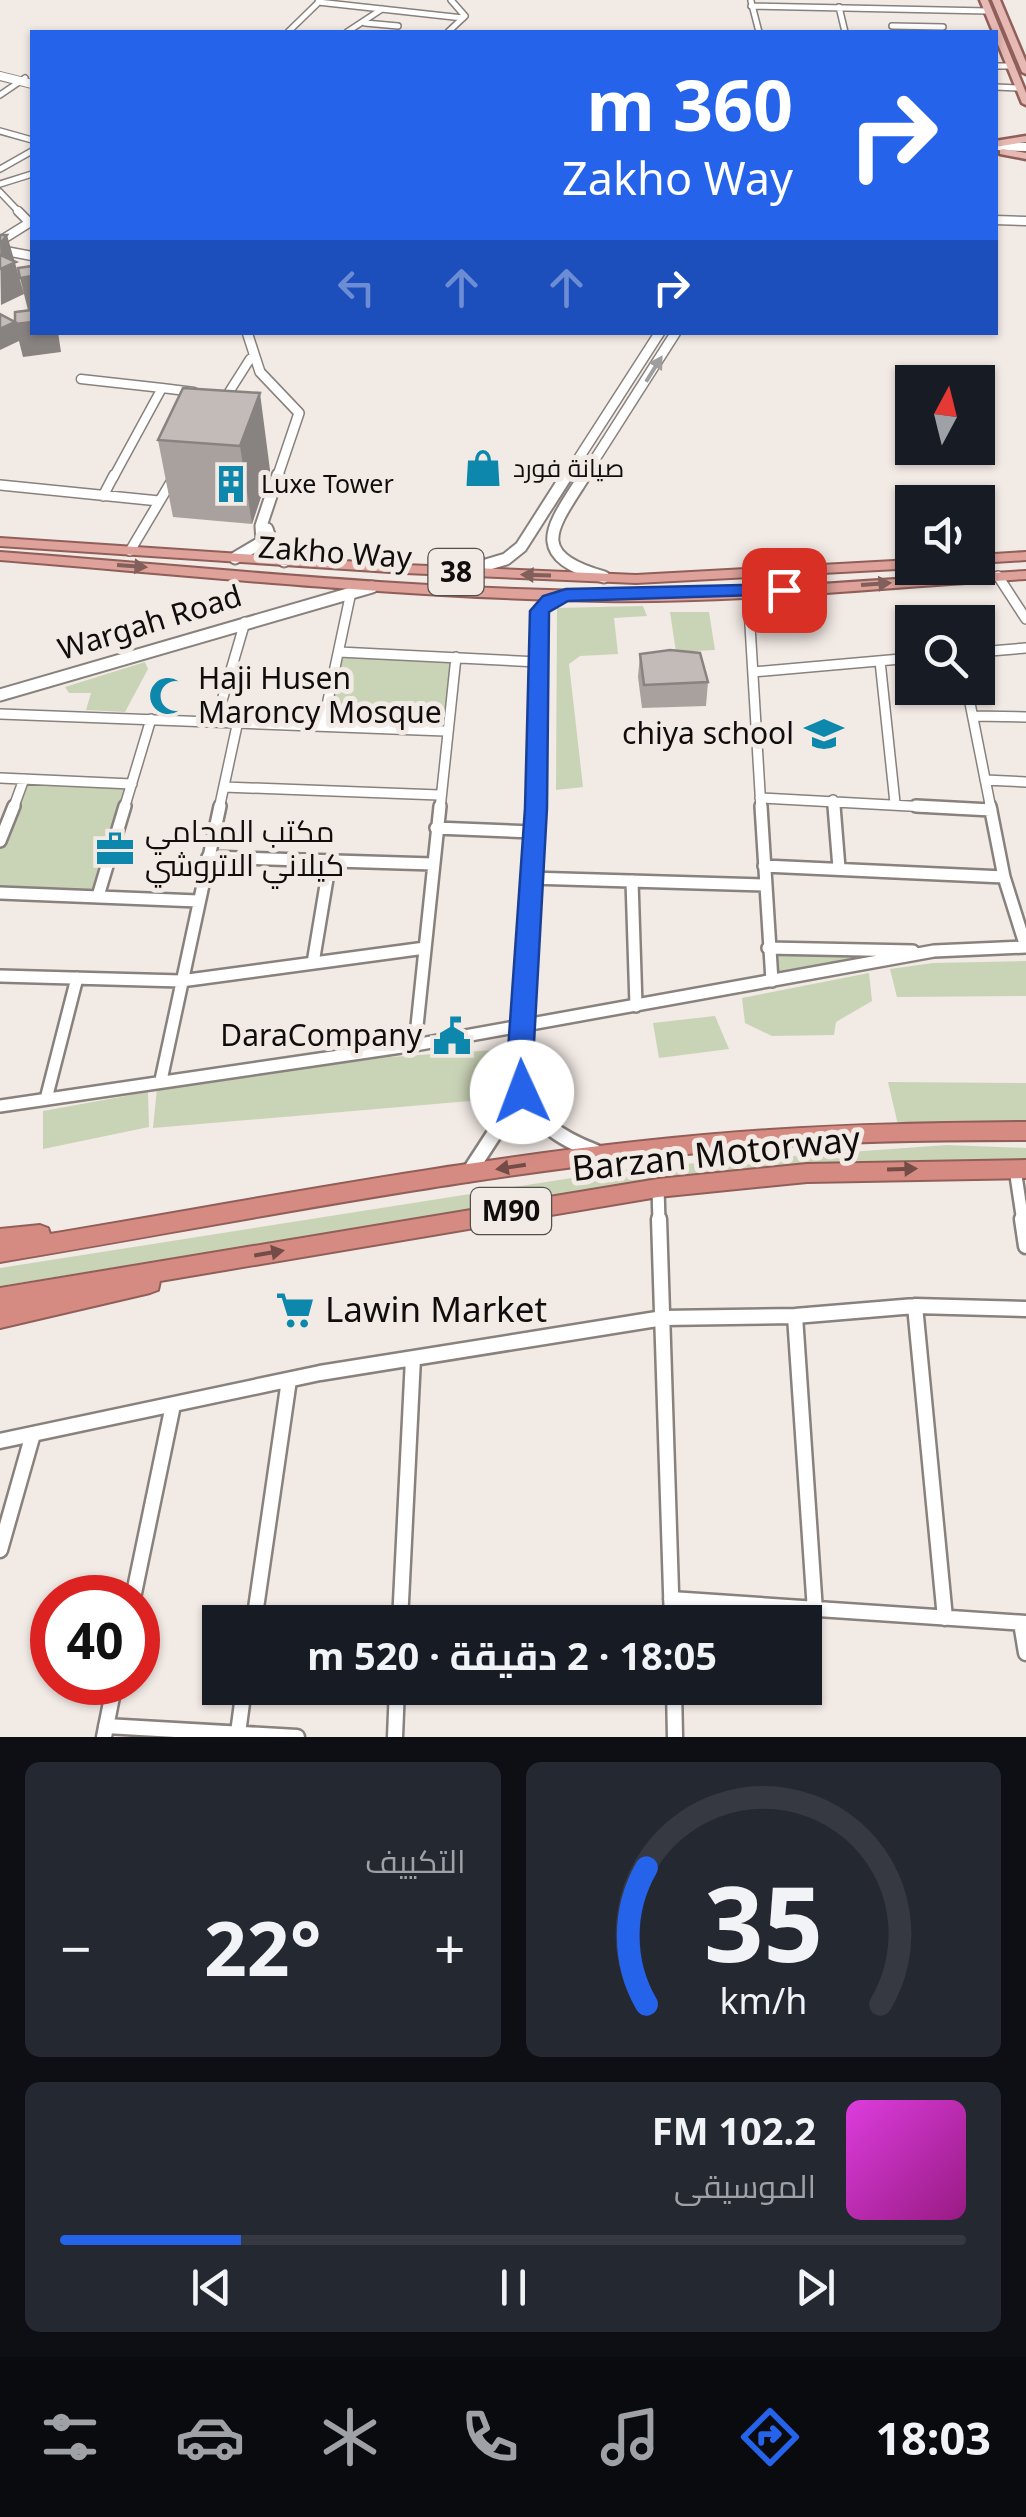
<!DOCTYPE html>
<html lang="ar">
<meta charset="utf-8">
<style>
:root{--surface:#171b24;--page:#242831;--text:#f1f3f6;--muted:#9ea1a6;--line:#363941;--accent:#2563eb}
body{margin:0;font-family:"Noto Sans",Cairo,sans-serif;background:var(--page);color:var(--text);direction:rtl;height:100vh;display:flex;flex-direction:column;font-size:38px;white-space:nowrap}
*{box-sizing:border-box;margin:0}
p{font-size:32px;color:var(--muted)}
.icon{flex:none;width:55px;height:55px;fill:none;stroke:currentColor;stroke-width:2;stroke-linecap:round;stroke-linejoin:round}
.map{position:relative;height:1737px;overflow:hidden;direction:ltr}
.panel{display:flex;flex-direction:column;gap:25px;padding:25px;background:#0d0f14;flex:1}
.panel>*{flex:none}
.banner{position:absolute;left:30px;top:30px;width:968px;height:305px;border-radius:0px;box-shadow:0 2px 8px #0004;direction:rtl;background:#2563eb;color:#fff;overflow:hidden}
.needle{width:65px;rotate:7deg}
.buttons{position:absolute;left:895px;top:365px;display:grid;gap:20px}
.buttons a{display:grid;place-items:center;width:100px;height:100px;border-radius:0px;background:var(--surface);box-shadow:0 2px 8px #0004;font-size:50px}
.speed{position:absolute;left:30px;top:1575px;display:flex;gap:20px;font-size:50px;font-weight:700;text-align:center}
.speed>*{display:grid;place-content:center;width:130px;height:130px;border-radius:50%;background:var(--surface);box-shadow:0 2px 8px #0004;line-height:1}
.speed .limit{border:15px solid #d22;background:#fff;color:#111}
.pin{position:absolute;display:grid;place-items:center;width:85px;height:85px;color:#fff;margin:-42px;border-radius:20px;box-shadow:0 5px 15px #0006}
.me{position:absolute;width:110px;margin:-55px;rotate:358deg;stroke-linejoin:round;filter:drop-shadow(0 0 8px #0008)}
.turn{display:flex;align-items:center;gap:35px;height:210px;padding:0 40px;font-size:45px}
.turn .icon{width:130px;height:130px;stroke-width:2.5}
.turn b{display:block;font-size:70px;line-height:85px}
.lanes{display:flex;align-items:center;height:95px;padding:0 40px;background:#0003;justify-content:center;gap:50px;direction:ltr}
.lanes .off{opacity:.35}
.big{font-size:75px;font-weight:700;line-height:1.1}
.panel .widget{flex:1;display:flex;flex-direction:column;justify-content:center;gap:15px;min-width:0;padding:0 35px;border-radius:15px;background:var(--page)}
.panel .dial{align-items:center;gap:0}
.dial svg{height:260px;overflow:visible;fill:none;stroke:var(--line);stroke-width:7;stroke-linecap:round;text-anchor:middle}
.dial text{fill:var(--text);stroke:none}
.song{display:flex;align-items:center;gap:30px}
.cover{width:120px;height:120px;border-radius:15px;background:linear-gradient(135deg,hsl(300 70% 55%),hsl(310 70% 35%))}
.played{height:10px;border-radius:5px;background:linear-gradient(90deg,var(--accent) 20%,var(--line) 20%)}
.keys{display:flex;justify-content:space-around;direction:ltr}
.heat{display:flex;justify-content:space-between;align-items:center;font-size:55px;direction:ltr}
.panel .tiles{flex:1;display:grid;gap:25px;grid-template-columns:1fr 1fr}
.widget:last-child{grid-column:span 2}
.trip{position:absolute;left:202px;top:1605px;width:620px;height:100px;border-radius:0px;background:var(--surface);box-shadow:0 2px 8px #0004;font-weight:700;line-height:100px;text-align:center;direction:rtl}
.tab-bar{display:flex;height:160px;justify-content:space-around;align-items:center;background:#090b0e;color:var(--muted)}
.tab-bar .icon{width:70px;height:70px}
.tab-bar .on{color:var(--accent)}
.tab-bar b{font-size:45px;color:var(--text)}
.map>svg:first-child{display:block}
.green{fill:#c9d3b6}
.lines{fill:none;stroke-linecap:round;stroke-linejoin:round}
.minor-far4-casing{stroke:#88817d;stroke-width:8}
.minor-far3-casing{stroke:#88817d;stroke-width:11}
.minor-far2-casing{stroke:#88817d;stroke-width:12}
.minor-far1-casing{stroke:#88817d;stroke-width:16}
.minor-casing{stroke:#88817d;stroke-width:19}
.tertiary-far3-casing{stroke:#88817d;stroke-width:10}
.tertiary-far2-casing{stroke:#88817d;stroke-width:12}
.tertiary-far1-casing{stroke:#88817d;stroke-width:15}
.tertiary-casing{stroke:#88817d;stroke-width:19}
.primary-casing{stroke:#915f59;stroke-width:5}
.trunk-casing{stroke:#915f59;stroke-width:4}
.motorway-casing{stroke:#915f59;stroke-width:4}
.minor-far4{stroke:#fff;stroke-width:5}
.minor-far3{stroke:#fff;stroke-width:8}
.minor-far2{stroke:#fff;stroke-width:9}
.minor-far1{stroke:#fff;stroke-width:11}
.minor{stroke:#fff;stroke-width:14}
.tertiary-far3{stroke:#fff;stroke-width:8}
.tertiary-far2{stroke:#fff;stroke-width:9}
.tertiary-far1{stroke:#fff;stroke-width:11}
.tertiary{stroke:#fff;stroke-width:14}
.primary{fill:#e6b9b4;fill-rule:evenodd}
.trunk{fill:#dea29b;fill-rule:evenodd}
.motorway{fill:#d68b82;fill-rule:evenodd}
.wall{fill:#a8a19e}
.shaded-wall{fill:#888381}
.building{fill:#c3bbb8;stroke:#888381;stroke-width:2.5}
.oneway{fill:#9f9e9e}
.oneway2{fill:#815f5b}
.oneway3{fill:#734c47}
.route{fill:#2563eb;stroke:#184099;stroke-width:2.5}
.labels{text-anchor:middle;stroke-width:10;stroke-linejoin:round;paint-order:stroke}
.far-poi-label{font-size:25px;fill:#100d0c;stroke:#f2eae5;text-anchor:start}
.shield{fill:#f2eae5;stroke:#544f4d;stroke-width:2.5}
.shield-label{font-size:28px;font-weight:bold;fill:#100d0c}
.street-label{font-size:30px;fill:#100d0c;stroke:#f2eae5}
.poi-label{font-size:30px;fill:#100d0c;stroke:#f2eae5;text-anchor:start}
.near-street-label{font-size:35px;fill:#100d0c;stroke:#f2eae5}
.near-poi-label{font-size:35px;fill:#100d0c;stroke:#f2eae5;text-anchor:start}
</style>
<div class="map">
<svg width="1026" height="1737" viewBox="0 0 1026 1737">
<rect width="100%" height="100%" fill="#f2eae5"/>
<path class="green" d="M643,606L647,616L614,618L618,654L580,656L569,664L583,787L556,790L557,608Z
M670,612H709L715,650L676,652Z
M339,652L456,657L445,731L323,724Z
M145,662L148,669L125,712L86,710L91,693H69L65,687Z
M24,779L132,784L98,896L0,893V841Z
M768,948L934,951L772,981Z
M1026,961V996L897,997L890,969L933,963Z
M869,973L872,1001L836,1022L834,1035L772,1036L745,1023L742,998Z
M715,1016L729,1049L659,1058L653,1023Z
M509,1049L505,1098L153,1128L157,1088L390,1057Z
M888,1082L1026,1083V1127L898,1125Z
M148,1092L149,1127L43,1149V1111Z
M947,1145L1026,1148V1163L612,1187L0,1286V1268L642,1167Z"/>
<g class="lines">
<g class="minor-far4-casing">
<path id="minor-far4" d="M751,1L759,32
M318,2L463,18
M751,6L988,11
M839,7L845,32
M365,23L398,26
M892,26L943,27
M288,32L321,0
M347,32L382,9
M448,32L465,16L451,0
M995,66H1012
M995,87L1020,88
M0,95L25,78
M0,131L32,140
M0,169L32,151
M0,184L32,174
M0,192L20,213"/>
</g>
<g class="minor-far3-casing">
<path id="minor-far3" d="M18,211L30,223
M995,220L1026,221
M0,241L32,221
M0,250L32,256
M81,379L162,388
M224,400L250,359
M113,478L162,388L194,392"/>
</g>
<g class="minor-far2-casing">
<path id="minor-far2" d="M0,485L159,501
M103,496L114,475
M130,551L174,477
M998,576L1026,619
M748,592L761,809
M339,652L538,662
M978,652L1026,648
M880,661L895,803
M753,672L912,658
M967,688L991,809
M0,714L445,731
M973,716L1026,717
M216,721L245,622
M323,724L351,592
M0,778L132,784
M985,780L1026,782
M224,787L439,795
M760,798L964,809
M833,800L834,809
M13,809L24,779
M124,809L151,719
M219,809L238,721
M440,809L456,657"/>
</g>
<g class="minor-far1-casing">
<path id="minor-far1" d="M761,806L772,981
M834,806L839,868
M916,806L991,810
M990,806L1004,877L1026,947
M436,828L533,832
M0,841L14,806
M208,857L433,864
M764,866L1004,877
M530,878L765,885
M632,881L636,1006
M0,893L198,901
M98,896L125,806
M768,948L913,951
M313,963L330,861
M0,976L181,981L425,948
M415,1045L440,806
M161,1080L220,806
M46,1099L77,978
M0,1106L415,1045L934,951L1026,947
M1015,1169L1023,1222
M658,1188L659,1222"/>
</g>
<g class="minor-casing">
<path id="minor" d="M659,1219L672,1622
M1022,1219L1026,1246
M915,1306L945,1618
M795,1316L815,1611
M0,1441L320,1373L663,1318L795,1316L915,1306L1026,1309
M0,1550L33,1434
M133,1598L173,1405
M671,1599L1026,1623
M254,1622L289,1380
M400,1622L413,1358
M1021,1623L1026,1653
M674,1688L675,1737
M106,1726L297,1737
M238,1733L244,1688
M104,1737L115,1682
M395,1737L397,1688"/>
</g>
<g class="tertiary-far3-casing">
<path id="tertiary-far3" d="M0,76L32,84
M995,146L1026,147"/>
</g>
<g class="tertiary-far2-casing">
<path id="tertiary-far2" d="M247,332L260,372L299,413L277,478
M566,478L660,332
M583,478L676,332"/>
</g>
<g class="tertiary-far1-casing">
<path id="tertiary-far1" d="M585,475C553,526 525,555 604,577
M267,529L274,549L284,561
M235,558L262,542L261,526L278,475
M466,571L506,559L521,547L567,475
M0,695L372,587
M536,809L540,611"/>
</g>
<g class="tertiary-casing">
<path id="tertiary" d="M520,1082C532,1121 559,1138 596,1152
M468,1174L509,1111L519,1079L536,806"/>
</g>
<g class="primary-casing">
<path id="primary" d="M980,0H988L1026,93V105L1022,103Z
M992,0H1000L1026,62V74L1022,72Z
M1026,136V142L995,147V141Z
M1003,149L1026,153V159L1000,154V150Z"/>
</g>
<g class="trunk-casing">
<path id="trunk" d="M0,538L405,565L636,575L912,560V568H916L636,583L405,573L0,546Z
M0,552C201,567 402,589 603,591C744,593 885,578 1026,571V579C885,587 744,603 603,601C402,598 201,576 0,560Z
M1026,552V560L978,563V555Z"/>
</g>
<g class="motorway-casing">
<path id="motorway" d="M1026,1122V1140C940,1140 854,1141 767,1147C510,1166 255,1219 0,1262V1229L40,1225L48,1228L50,1234C289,1194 527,1146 769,1130C855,1124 940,1123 1026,1122Z
M1026,1160V1178L807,1182L658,1197L160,1281L158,1290L150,1293L0,1328V1288L658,1179L807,1164Z"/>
</g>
<use href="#minor-far4" class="minor-far4"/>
<use href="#minor-far3" class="minor-far3"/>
<use href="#minor-far2" class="minor-far2"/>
<use href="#minor-far1" class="minor-far1"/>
<use href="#minor" class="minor"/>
<use href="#tertiary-far3" class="tertiary-far3"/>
<use href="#tertiary-far2" class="tertiary-far2"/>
<use href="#tertiary-far1" class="tertiary-far1"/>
<use href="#tertiary" class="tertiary"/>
<use href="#primary" class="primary"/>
<use href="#trunk" class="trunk"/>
<use href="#motorway" class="motorway"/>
</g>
<path class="wall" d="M183,388L270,470L252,524L173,517L158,440Z
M640,654L708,682L706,706L642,708L638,677Z"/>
<path class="shaded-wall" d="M7,235L24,294L1,305L0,244Z
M32,276V309L28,310L20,278Z
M15,322H32V332H58L61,352L23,357L19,341L0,350V329Z
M260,393L270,470L252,524L240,446Z"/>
<path class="building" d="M0,235H7L0,244Z
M0,255L16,262L0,269Z
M32,266V276L20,278L18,268Z
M32,310V322L15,324V312Z
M0,314L15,322L0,329Z
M183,388L260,393L240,446L158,440Z
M670,650L700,653L708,682L644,685L640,654Z"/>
<defs><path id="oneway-solid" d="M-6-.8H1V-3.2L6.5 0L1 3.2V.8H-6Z" transform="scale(2.5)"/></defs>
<use class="oneway" href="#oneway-solid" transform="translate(654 369) rotate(-58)"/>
<g class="oneway2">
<use href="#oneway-solid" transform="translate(132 566) rotate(4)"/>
<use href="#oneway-solid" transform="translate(536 575) rotate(-178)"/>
<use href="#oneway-solid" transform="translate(876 584) rotate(-4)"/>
</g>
<g class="oneway3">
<use href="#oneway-solid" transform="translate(511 1167) rotate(171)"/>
<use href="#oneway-solid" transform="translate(902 1169) rotate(-2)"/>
<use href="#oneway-solid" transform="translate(269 1253) rotate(-10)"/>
</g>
<path class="route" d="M784,584L790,585V594L568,601L549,612L547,808L532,1079L535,1092L531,1099L522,1103L513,1099L506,1079L525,808L530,611L543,596L566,589Z"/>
<defs>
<g id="shop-bare" transform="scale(3)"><path d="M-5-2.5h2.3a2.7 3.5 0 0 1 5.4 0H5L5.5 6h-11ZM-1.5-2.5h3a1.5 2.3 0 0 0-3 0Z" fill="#0d87ab" stroke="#f2eae5" stroke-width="2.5" paint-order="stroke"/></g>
<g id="building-bare" transform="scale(3)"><path d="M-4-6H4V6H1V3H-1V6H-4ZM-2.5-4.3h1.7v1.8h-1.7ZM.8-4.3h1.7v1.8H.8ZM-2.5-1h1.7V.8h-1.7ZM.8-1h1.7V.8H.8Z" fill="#0d87ab" stroke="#f2eae5" stroke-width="2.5" paint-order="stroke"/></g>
<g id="mosque-bare" transform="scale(3)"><path d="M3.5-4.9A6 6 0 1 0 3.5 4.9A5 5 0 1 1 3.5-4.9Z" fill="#0d87ab" stroke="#f2eae5" stroke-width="2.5" paint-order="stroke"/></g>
<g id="school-bare" transform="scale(3)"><path d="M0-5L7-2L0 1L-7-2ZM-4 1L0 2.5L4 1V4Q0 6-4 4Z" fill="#0d87ab" stroke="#f2eae5" stroke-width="2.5" paint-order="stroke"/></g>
<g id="office-bare" transform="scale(3)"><path d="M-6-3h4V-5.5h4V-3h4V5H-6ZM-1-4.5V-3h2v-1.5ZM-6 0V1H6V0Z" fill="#0d87ab" stroke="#f2eae5" stroke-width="2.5" paint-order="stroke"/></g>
<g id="civic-bare" transform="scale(3)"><path d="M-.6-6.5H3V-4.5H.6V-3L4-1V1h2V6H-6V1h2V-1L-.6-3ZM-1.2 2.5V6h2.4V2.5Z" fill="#0d87ab" stroke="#f2eae5" stroke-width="2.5" paint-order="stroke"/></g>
<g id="supermarket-bare" transform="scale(3)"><path d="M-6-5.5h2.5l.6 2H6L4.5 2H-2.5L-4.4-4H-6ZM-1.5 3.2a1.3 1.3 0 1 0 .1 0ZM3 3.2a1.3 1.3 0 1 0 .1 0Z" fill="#0d87ab" stroke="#f2eae5" stroke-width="2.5" paint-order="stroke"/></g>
</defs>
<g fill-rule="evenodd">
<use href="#shop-bare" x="483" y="468"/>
<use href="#building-bare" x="231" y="484"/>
<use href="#mosque-bare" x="168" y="696"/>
<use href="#school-bare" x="824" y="734"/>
<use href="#office-bare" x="115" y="849"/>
<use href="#civic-bare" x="452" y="1036"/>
<use href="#supermarket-bare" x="295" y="1310"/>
</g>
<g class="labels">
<g class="far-poi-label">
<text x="513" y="477">صيانة فورد</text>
<text x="261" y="493">Luxe Tower</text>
</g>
<g class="shield">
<rect x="428.5" y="549" width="55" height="46" rx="8"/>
<rect x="471" y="1188" width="80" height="46" rx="8"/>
</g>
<g class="shield-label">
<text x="456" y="582">38</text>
<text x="511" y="1221">M90</text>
</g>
<g class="street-label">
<text transform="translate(335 553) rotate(4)" y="10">Zakho Way</text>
<text transform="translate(150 623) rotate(-17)" y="10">Wargah Road</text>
</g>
<g class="poi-label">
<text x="198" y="689">Haji Husen<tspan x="198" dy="34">Maroncy Mosque</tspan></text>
<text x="794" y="744" text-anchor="end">chiya school</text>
<text x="145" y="842">مكتب المحامي<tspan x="145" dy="34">كيلاني الاتروشي</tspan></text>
<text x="422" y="1046" text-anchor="end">DaraCompany</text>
</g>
<g class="near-street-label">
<text transform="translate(716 1154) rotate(-6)" y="12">Barzan Motorway</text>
</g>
<g class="near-poi-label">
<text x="325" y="1322">Lawin Market</text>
</g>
</g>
</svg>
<div class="buttons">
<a><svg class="needle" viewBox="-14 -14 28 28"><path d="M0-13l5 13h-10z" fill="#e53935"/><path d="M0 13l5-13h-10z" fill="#9ea1a6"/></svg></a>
<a><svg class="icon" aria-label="sound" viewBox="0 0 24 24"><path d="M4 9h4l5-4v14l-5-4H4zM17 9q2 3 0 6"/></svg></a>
<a><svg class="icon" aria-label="search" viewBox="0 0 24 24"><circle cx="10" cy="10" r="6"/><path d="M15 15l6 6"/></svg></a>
</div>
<div class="speed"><div class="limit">40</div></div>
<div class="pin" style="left:784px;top:590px;background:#d93025"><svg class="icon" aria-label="arrive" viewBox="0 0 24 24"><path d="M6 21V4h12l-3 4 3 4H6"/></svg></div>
<svg class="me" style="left:522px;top:1092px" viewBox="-20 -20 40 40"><circle r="19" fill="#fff"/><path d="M0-13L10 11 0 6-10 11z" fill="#2563eb"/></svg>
<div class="trip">18:05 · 2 دقيقة · 520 m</div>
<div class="banner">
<div class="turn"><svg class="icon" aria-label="right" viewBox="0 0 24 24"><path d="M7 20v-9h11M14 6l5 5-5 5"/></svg><div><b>360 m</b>Zakho Way</div></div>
<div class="lanes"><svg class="icon off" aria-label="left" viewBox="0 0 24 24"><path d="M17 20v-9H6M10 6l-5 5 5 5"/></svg><svg class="icon off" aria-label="ahead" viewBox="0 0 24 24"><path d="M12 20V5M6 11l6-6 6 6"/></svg><svg class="icon off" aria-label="ahead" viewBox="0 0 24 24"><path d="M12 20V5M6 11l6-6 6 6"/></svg><svg class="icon" aria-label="right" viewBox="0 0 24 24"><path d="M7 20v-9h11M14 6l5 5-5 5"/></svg></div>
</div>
</div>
<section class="panel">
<div class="tiles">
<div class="widget dial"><svg viewBox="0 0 100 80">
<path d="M14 69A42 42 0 1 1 86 69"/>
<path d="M14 69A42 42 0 0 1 14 27" stroke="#2563eb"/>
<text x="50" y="56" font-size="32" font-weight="700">35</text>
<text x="50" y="72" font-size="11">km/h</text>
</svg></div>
<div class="widget"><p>التكييف</p>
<div class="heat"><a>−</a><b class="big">22°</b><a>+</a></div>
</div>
<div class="widget">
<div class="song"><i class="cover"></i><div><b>102.2 FM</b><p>الموسيقى</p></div></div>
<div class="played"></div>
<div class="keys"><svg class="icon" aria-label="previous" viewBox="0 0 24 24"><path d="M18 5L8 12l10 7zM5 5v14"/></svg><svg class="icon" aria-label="pause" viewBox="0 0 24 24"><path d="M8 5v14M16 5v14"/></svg><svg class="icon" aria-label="next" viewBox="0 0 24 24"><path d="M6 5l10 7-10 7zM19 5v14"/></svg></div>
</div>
</div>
</section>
<nav class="tab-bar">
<b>18:03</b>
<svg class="icon on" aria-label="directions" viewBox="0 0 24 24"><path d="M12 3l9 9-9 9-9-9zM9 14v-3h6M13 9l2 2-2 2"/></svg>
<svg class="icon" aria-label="music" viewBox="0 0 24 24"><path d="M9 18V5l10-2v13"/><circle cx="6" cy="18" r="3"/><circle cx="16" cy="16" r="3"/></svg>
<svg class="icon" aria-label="phone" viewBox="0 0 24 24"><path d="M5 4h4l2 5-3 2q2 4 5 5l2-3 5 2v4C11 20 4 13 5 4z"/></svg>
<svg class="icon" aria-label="climate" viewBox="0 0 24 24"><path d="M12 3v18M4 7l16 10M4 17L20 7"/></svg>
<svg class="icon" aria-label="car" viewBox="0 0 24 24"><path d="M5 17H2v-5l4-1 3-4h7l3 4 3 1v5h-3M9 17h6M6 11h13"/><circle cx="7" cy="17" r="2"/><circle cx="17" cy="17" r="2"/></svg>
<svg class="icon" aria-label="filters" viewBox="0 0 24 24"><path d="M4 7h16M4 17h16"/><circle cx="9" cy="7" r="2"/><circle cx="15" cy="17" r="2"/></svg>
</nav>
